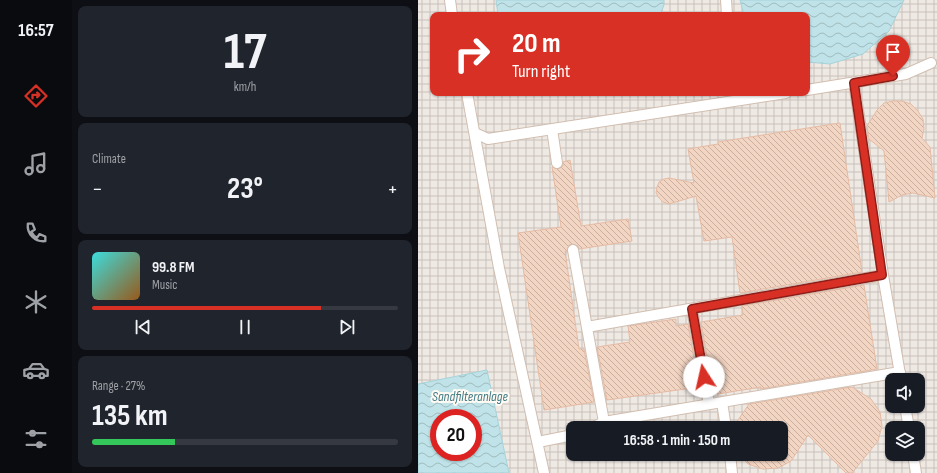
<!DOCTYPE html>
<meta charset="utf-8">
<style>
:root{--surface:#171b24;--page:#20242c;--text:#f1f3f6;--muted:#9ea1a6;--line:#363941;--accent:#d93025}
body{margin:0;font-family:"Sofia Sans Condensed",sans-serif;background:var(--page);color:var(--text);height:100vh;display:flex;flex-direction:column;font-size:15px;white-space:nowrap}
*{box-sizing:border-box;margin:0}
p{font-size:13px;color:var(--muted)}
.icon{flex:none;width:22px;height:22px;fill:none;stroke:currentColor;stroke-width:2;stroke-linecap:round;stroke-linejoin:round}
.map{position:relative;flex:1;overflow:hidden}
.panel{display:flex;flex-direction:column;gap:6px;padding:6px;background:#0d0f14;width:346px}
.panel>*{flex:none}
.banner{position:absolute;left:12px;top:12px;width:380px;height:84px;border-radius:8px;box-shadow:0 1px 3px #0004;background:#d93025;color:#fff;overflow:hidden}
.tools{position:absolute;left:467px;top:373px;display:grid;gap:8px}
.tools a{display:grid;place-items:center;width:40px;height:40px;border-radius:8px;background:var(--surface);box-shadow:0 1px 3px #0004;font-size:20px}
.speed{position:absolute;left:12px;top:409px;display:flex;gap:8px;font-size:20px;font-weight:700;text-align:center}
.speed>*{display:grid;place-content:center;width:52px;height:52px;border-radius:50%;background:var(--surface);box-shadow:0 1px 3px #0004;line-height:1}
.speed .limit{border:6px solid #d22;background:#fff;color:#111}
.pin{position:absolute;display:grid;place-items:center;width:34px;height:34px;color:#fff;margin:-41px -17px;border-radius:50% 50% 50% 0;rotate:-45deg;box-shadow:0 0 4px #0007}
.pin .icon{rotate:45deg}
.me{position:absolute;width:44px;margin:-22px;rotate:350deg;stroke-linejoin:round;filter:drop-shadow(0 0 3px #0008)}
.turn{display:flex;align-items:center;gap:14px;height:84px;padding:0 16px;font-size:18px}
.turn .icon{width:52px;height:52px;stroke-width:2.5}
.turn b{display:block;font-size:28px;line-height:34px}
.big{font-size:30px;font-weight:700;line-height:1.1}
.panel .card{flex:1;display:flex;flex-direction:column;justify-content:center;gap:6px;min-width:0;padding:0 14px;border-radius:8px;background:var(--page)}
.panel .dial{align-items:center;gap:0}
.dial b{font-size:52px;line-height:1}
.song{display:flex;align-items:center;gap:12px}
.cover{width:48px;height:48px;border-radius:6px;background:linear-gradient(135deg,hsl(180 70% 55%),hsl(30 70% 35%))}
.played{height:4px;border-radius:2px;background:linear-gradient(90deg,var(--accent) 75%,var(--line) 75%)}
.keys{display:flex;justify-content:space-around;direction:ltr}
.heat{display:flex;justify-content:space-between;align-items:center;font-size:22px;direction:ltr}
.charge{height:6px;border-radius:3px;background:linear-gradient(90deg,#34c759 27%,var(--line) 0)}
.trip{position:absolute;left:148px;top:421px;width:222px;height:40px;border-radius:8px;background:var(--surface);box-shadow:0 1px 3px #0004;font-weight:700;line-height:40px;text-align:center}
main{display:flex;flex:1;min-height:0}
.dock{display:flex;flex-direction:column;width:72px;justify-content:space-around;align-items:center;background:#090b0e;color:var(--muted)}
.dock .icon{width:28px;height:28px}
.dock .active{color:var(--accent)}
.dock b{font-size:18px;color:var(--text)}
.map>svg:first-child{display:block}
.industrial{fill:url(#industrial-grid);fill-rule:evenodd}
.water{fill:url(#water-waves);stroke:#a5d3da;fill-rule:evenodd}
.building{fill:url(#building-back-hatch);stroke:#e6bba3}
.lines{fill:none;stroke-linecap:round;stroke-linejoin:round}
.service-casing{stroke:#d1beb0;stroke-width:12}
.service{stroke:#fff;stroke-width:10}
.route-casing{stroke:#8d1f18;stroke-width:10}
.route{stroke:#d93025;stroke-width:7}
.labels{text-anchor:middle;stroke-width:4;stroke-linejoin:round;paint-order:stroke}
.water-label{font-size:14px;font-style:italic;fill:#437c86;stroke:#fffaf3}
</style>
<main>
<nav class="dock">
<b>16:57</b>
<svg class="icon active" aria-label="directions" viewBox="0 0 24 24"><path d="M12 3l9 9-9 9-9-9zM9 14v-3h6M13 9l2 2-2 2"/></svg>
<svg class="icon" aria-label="music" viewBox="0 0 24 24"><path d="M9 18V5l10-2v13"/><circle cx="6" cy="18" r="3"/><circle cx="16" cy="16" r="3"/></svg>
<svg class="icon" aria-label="phone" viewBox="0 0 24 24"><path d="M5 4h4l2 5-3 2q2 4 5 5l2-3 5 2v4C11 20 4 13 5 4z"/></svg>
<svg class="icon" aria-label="climate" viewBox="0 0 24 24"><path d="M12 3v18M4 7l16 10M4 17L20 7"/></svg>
<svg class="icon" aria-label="car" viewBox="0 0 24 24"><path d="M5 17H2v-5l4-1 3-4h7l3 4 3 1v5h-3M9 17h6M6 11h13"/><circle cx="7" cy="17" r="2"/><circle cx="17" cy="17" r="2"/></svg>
<svg class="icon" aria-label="filters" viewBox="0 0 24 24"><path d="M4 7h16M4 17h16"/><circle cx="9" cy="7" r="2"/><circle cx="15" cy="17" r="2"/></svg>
</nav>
<section class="panel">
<div class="card dial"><b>17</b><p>km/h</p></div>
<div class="card"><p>Climate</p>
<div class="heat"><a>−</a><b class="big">23°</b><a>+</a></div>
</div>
<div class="card">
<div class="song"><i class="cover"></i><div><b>99.8 FM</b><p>Music</p></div></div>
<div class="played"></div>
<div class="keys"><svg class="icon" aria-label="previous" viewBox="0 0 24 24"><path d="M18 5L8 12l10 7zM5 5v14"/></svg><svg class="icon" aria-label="pause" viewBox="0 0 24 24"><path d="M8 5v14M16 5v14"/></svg><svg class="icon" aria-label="next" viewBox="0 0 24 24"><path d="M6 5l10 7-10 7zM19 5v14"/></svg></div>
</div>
<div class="card"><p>Range · 27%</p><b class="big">135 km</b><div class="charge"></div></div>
</section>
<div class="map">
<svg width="519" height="473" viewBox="0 0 519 473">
<defs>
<pattern id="industrial-grid" width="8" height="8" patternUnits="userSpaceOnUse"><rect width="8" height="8" fill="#efe9e4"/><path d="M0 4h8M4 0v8" fill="none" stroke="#c7c0bb"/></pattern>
<pattern id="water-waves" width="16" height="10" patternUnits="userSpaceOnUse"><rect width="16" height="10" fill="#bfe3e8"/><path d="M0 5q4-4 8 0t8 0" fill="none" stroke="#a0bbbe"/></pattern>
<pattern id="building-back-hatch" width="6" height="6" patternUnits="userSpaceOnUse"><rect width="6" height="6" fill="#f3d5c3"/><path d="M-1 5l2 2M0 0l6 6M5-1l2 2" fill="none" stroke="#cab0a1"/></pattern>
</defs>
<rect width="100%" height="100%" fill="#fdf6ec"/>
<path class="industrial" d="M0,0H519V473H0ZM15,15H389V93H15ZM474,380H500V406H474ZM21,418H55V452H21ZM155,428H363V454H155ZM474,428H500V454H474Z"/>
<path class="water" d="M78,0H246V5L242,15H80Z
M322,0H486L471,31L445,54L412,64L389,62V15H326Z
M69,370L91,473H0V384ZM21,418H55V452H21Z"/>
<path class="building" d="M475,101H484L493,104L500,111L505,119L506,129L504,138L512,147L517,198L495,193L484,195L471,202L466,151L451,139L449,126L459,110L466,103Z
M422,123L444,272L322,293L314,237L286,241L278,196L251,204L245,202L241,198L238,193L239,187L241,182L246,179L251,178L276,183L270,149L300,144V142Z
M152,160L163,226L210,219L214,241L161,249L160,246L154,244L151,245L149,251H147L161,349H166L176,402L126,410L100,233L143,227L134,167L140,169L145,166V162Z
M446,285L459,369L342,389L343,387L300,394L298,384L294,385L283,322L325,315L324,306Z
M258,319V326L270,324L281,387L189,400L179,347L212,342L210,326Z
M434,387L453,399L462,412L464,426L460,441L434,473H428L390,435L373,461L360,468L345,469L330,464L321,454H363V428H317L318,423L331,404Z"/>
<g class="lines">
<g class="service-casing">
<path id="service" d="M32,0L34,15
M308,0L309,15
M436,83L465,275L483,380
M389,90L488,74L513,63
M49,93L81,268L126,473
M134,129L139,163
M57,133L70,139L368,93
M155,250L186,422
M274,309L291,404
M169,327L465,275
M304,402L308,428
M487,406L491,428
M174,428L186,422L482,372
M120,442L155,435
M312,454L314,473
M495,454L498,473"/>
</g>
<use href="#service" class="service"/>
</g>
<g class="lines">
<g class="route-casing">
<path id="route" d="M286,377L274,309L464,275L436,83L475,76"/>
</g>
<use href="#route" class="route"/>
</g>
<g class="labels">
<g class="water-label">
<text x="52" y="401">Sandfilteranlage</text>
</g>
</g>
</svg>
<div class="tools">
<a><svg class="icon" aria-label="sound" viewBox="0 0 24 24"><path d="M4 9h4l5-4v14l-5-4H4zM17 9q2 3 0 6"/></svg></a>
<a><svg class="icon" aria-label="layers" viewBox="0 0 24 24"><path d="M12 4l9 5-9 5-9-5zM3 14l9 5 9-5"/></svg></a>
</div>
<div class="speed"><div class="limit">20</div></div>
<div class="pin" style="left:475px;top:76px;background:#d93025"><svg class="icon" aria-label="arrive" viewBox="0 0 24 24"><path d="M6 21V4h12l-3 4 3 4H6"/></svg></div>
<svg class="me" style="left:286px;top:377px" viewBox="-20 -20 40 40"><circle r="19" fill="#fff"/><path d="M0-13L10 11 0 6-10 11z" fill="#d93025"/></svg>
<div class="trip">16:58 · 1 min · 150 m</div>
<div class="banner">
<div class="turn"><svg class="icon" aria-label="right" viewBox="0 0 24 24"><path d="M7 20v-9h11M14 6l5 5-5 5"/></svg><div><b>20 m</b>Turn right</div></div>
</div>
</div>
</main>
